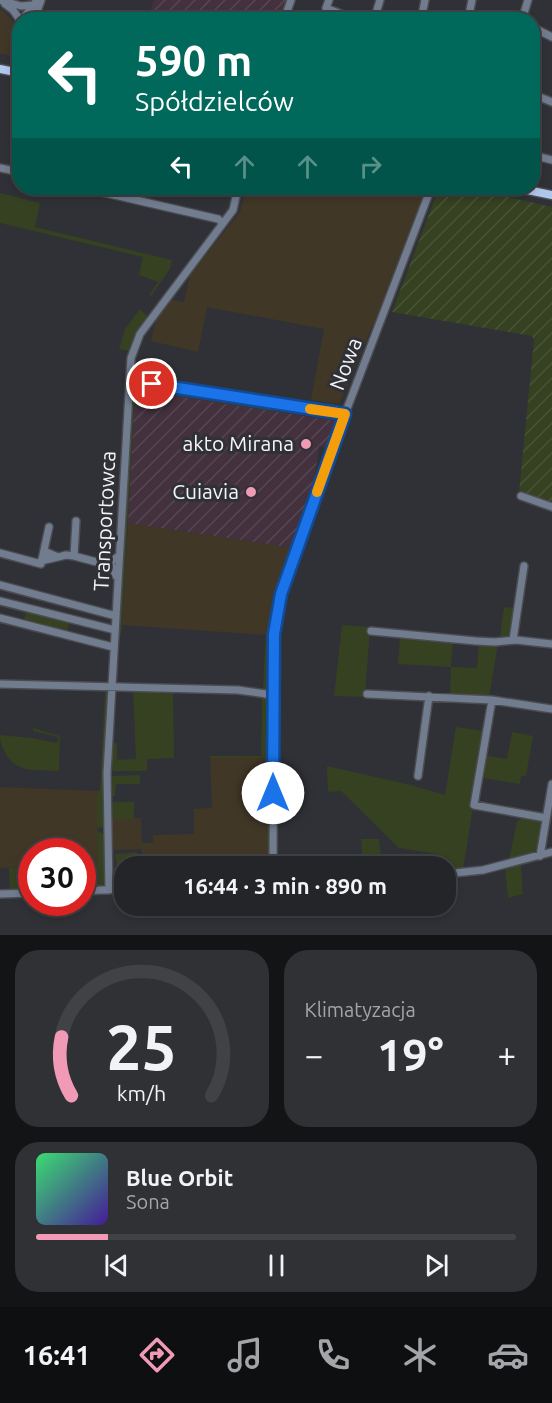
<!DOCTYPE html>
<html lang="pl">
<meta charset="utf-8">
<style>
:root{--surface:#232528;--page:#2f3134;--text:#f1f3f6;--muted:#a3a5a8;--line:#404245;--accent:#f09ab6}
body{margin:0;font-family:Ubuntu,sans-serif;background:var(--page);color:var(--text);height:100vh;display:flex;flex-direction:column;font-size:22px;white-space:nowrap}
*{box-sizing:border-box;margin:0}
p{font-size:20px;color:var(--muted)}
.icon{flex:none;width:33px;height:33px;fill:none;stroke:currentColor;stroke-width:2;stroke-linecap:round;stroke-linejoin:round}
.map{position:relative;height:935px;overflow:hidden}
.panel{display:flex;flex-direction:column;gap:15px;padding:15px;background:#131416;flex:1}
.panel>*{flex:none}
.guide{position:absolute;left:12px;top:12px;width:528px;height:183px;border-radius:24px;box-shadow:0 3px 9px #0003,0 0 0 2px var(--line);background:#00695c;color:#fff;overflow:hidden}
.speed{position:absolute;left:18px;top:838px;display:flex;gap:12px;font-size:30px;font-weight:700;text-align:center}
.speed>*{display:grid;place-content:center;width:78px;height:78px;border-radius:50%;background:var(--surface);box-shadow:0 3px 9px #0003,0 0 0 2px var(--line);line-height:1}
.speed .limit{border:9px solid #d22;background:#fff;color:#111}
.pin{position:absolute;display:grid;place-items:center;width:51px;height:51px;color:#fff;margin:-26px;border:3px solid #fff;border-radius:50%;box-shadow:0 2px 6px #0007}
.me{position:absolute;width:66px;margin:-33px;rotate:0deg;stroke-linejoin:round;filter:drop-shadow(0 0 4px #0008)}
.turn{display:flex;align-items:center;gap:21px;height:126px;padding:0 24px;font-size:27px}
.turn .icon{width:78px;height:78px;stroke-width:2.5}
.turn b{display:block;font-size:42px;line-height:51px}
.lanes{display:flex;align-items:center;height:57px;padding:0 24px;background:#0003;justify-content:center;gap:30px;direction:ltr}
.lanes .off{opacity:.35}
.big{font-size:45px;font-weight:700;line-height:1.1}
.panel .widget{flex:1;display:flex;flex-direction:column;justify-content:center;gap:9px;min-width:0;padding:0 21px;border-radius:24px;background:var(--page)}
.panel .dial{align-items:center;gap:0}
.dial svg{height:156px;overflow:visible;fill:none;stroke:var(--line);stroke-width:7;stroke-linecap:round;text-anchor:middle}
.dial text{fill:var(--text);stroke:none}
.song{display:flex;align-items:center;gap:18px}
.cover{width:72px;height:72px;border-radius:9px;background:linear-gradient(135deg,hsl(140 70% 55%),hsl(260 70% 35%))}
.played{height:6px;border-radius:3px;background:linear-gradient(90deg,var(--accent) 15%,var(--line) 15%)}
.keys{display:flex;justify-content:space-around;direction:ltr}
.heat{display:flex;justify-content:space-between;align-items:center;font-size:33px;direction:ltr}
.panel .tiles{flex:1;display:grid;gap:15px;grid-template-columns:1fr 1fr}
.widget:last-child{grid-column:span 2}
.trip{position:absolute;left:114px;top:856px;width:342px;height:60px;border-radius:24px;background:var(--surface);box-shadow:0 3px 9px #0003,0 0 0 2px var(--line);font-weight:700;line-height:60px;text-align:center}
.tab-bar{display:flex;height:96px;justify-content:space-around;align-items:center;background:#0e0f10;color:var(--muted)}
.tab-bar .icon{width:42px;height:42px}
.tab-bar .active{color:var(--accent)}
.tab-bar b{font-size:27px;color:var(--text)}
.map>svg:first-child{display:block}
.commercial{fill:#413727}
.industrial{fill:url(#industrial-furrows)}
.grass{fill:#354121}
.garden{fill:url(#garden-furrows)}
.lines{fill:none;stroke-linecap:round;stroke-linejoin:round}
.minor-casing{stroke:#4b4c51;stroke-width:10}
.major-casing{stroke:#4b4c51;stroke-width:11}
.minor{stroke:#717c8f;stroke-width:7}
.major{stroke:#b0c7ed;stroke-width:8}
.route-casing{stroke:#114b97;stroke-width:15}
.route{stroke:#1a73e8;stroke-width:10}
.slow{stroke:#f59e0b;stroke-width:10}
.poi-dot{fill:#f09ab6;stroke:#2f3136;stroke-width:2}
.labels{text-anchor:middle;stroke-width:6;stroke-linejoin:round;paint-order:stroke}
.street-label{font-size:21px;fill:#f4f5f8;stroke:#2f3136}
.poi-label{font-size:21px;fill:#f4f5f8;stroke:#2f3136;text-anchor:end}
</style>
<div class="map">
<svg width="552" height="935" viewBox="0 0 552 935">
<defs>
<pattern id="industrial-furrows" width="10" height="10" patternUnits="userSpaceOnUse" patternTransform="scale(1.5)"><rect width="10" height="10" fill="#43323e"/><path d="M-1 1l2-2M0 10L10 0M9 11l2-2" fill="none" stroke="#564651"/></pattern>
<pattern id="garden-furrows" width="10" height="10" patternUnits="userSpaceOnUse" patternTransform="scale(1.5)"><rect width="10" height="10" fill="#354121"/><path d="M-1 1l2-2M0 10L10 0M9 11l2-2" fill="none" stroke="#495437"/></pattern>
</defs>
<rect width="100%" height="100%" fill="#2f3136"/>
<path class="commercial" d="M0,8L13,21L16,28V46L12,56L0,54Z
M246,188H426L377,316L339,404L311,400L324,329L207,307L198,352L151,341L156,321L171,300L184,302L190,275L240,212Z
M128,523L294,548L276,598L271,606L267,635L122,625Z
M210,758H266L267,768L265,773L267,775V854L264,855L263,867H125L124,858L138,857V859H142V849L110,850V819L141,818L142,843H153V835L194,834V809L212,808Z
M0,787L97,791L98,865H83L82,852H32L31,867L0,868Z"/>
<path class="industrial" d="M154,0H287L280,20L155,19L152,17L150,12Z
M150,392L337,421L328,448L319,446L312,497H310L294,548L128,523L134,407Z"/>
<path class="grass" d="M0,193L40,203L35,227L172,260L170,269L151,296L149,295L158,282L139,275L143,257L0,223Z
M140,309L148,317L134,338L129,351L119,349L125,329Z
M134,358L147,377L301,401L334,404L332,409L139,379L133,372Z
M139,384L168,389L169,395L150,392L134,408L122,625L121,635L117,634L131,393L133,388Z
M175,390L272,405L271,411L173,395Z
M276,598L271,634L270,693L263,691C265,665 263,620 276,598Z
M504,607L516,608L512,633L507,636H500Z
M27,609L70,620L67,634L23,622Z
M342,625L370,627L365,697L334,696Z
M400,637L453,641L451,667L477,668L479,643L498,644L489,697L450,695L451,667L398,664Z
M73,687L107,688L109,689L103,827L97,828V791L100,790L105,690L100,688V692L97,689L73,688Z
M133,689H173L174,758L147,759V771H114L110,768L112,743H117V760L136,759Z
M262,695L271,696V764L267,768L266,758H210V756H261Z
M456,727L484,731L481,755L507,759L512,732L533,736L526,776H521L520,784L482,778L479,798L473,807L463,870L446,871V867H438V854L399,848L341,791L328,792L327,766L411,785L445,795Z
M33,728L60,736L59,771C38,770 15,774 5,752C2,745 0,743 0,735L32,738L57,743L58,737L33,731Z
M140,775V784H116L115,796L109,795L111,776Z
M267,775L271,780L269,855L267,854Z
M113,802H134V819H113Z
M527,816L541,820L536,855L509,860L517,821Z
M97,831L105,834V882L98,888H83L82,865L98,864Z
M361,839H379L381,856L365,857V867H363Z
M137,852L138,857L124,859V886L120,887L115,854Z
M521,864L523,894L508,898L505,868Z
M31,867V891L10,892L9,868Z"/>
<path class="garden" d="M439,188H468L552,207V504L519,493L534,340L532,336L392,312Z"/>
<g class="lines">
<g class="minor-casing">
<path id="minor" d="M0,0L21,6L33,5
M329,0L326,8L356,20
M5,4L13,10L20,20
M22,20L37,0
M34,20L41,0
M284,20L291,0
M374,20L380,0
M421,20L425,0
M468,20L472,0
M522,20L528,0
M532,27L552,37
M14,72L20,56
M532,94L552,102
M532,155L552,160
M0,168L20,172
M84,188L218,219L223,223
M130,381L345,414
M521,496L552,507
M0,553L41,564L49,527
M74,556L104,564
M58,557L66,555L74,556L76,521
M41,561L58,557L44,551
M116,576L112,566L104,564L110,562L119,556
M0,585L116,616
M0,601L115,630
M0,618L113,647
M371,631L476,641L495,642L516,640L552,644
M513,640L524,566
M0,684L238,690L273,695
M367,694L492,700L552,709
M492,700L474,805L546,818
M418,776L429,696
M540,856L552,784
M273,867L274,634L281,594L345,414L431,188
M446,874L483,870L552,852
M109,890L107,773L131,358L140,334L233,210L238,188
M82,891L124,889
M0,894L32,893"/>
</g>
<g class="major-casing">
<path id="major" d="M0,69L20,73
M518,188L552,195"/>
</g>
<use href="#minor" class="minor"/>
<use href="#major" class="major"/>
</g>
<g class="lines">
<g class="route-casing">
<path id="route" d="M152,384L345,414L281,594L274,634L273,793"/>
</g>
<use href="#route" class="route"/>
<path class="slow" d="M310,409L345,414L317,492"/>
</g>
<g class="poi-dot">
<circle cx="306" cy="444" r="6"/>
<circle cx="251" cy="492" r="6"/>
</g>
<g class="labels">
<g class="street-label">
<text transform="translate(346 364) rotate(-69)" y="7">Nowa</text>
<text transform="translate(105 521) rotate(-87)" y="7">Transportowca</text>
</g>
<g class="poi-label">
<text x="294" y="451">akto Mirana</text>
<text x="239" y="499">Cuiavia</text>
</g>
</g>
</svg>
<div class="speed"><div class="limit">30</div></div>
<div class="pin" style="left:152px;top:384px;background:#d93025"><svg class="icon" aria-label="arrive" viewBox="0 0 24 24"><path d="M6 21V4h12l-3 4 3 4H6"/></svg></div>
<svg class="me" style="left:273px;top:793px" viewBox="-20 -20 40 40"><circle r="19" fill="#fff"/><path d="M0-13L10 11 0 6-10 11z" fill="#1a73e8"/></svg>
<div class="trip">16:44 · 3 min · 890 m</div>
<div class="guide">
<div class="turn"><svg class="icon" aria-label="left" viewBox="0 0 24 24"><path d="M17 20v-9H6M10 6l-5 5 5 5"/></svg><div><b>590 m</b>Spółdzielców</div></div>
<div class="lanes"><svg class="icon" aria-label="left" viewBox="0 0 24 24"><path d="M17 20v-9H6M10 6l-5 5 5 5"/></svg><svg class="icon off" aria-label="ahead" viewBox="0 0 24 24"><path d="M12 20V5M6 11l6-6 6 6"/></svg><svg class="icon off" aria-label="ahead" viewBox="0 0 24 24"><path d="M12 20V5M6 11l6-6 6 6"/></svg><svg class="icon off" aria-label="right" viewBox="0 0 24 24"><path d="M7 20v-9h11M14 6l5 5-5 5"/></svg></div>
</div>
</div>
<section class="panel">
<div class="tiles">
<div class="widget dial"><svg viewBox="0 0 100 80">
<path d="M14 69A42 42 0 1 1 86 69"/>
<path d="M14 69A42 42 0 0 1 9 39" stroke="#f09ab6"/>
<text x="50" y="56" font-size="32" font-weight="700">25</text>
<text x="50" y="72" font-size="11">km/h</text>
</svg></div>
<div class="widget"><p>Klimatyzacja</p>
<div class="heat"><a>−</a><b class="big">19°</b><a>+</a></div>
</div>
<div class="widget">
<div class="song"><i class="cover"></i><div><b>Blue Orbit</b><p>Sona</p></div></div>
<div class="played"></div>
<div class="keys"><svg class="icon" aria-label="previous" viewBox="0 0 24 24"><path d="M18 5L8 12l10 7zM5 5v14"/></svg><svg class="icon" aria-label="pause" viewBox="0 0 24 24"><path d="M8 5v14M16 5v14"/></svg><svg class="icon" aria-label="next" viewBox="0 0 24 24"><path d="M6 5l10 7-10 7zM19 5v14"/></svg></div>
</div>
</div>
</section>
<nav class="tab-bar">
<b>16:41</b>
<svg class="icon active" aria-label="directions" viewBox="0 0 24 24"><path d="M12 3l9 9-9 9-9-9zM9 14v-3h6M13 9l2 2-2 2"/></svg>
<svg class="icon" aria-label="music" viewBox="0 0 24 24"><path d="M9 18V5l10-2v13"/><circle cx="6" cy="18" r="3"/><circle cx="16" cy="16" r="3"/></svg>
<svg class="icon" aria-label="phone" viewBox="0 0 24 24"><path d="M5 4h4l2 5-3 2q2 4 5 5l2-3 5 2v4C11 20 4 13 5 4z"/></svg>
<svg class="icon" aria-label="climate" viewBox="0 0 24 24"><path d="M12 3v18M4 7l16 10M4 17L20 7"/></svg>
<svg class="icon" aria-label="car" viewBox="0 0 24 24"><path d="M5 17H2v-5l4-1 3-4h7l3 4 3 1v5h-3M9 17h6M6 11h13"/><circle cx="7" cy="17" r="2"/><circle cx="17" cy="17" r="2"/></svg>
</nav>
